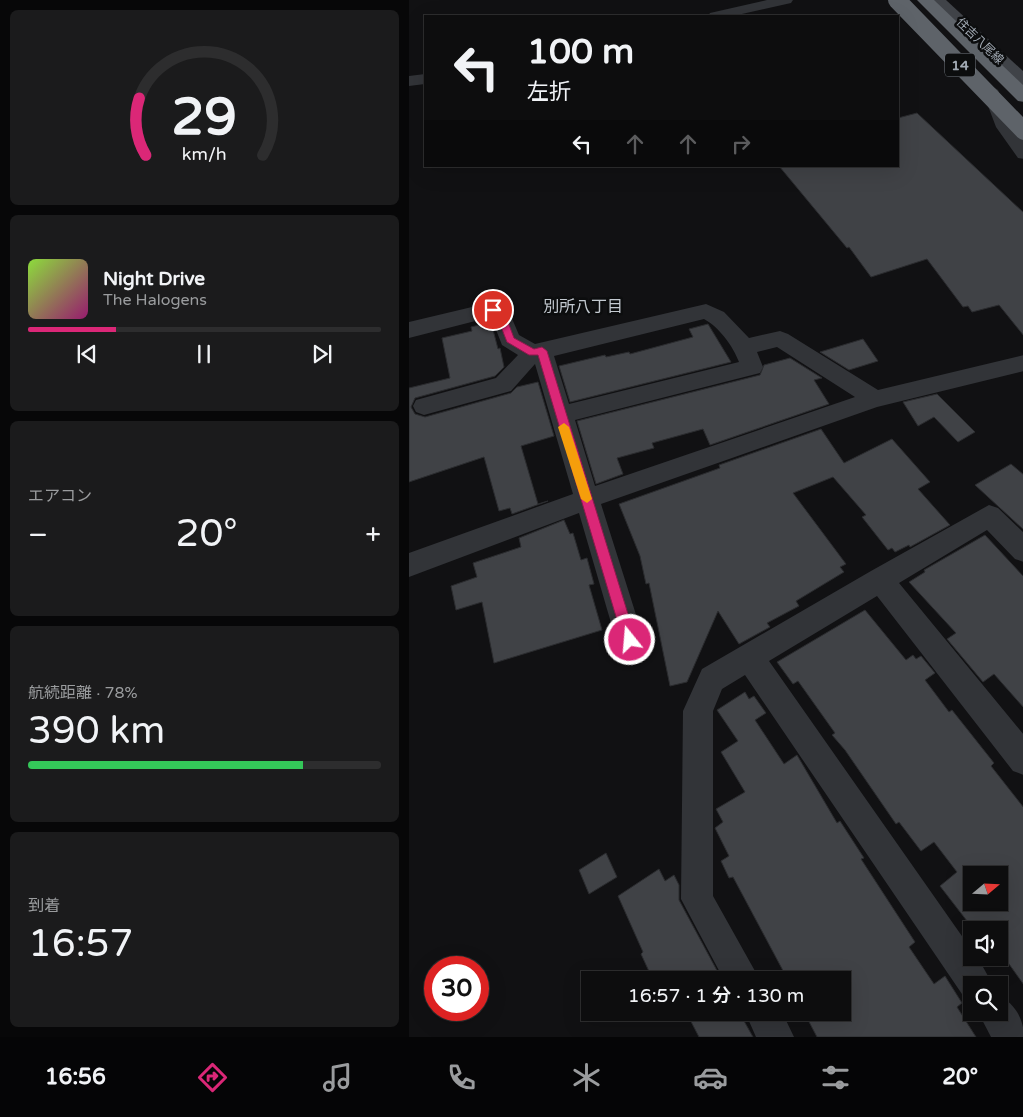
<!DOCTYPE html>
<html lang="ja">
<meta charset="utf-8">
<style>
:root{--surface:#0d0d0e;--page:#1b1b1c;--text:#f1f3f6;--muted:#9a9c9e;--line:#2d2d2e;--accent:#db2777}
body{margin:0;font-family:"Varela Round","Noto Sans JP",sans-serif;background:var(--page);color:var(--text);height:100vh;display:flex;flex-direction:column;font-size:19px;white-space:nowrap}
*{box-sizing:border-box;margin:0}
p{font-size:16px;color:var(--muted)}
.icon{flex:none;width:28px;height:28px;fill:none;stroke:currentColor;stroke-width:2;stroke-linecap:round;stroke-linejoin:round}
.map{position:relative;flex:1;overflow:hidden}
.sheet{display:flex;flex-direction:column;gap:10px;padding:10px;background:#070708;width:409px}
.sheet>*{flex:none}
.banner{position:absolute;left:15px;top:15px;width:475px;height:152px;border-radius:0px;box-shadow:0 5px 20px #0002,0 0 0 1px var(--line);background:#0d0d0e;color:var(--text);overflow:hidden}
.needle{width:32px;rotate:71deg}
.tools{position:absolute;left:554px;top:866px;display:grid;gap:10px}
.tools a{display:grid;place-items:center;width:45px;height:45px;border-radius:0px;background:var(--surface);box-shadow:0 5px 20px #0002,0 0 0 1px var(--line);font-size:25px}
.speed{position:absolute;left:15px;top:956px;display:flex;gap:10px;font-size:25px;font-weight:700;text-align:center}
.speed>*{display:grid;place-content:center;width:65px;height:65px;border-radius:50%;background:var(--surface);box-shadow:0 5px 20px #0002,0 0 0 1px var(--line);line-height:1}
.speed .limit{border:8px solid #d22;background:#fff;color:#111}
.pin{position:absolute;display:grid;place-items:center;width:42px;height:42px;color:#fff;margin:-21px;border:2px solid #fff;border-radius:50%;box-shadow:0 1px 5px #0007}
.me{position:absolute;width:55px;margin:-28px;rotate:343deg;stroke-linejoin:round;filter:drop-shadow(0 0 4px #0008)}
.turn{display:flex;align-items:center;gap:18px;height:105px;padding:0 20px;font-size:22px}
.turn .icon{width:65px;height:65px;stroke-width:2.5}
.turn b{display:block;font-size:35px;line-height:42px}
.lanes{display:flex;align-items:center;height:48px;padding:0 20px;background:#0003;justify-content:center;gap:25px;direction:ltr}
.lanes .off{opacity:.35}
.big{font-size:38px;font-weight:600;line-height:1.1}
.sheet .card{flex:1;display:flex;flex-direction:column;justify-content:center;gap:8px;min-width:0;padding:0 18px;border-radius:8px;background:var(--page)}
.sheet .dial{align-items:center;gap:0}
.dial svg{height:130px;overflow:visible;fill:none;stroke:var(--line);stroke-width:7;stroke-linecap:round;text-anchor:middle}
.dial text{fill:var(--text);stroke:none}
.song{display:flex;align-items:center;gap:15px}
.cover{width:60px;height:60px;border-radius:8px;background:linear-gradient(135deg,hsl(90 70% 55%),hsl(320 70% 35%))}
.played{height:5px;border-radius:2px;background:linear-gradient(90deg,var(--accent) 25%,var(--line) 25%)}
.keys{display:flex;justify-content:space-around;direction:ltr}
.heat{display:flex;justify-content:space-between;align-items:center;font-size:28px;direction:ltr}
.charge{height:8px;border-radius:4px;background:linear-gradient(90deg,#34c759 78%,var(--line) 0)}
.trip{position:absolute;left:172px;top:971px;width:270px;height:50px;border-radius:0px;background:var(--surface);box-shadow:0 5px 20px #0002,0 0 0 1px var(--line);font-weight:600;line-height:50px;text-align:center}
.tab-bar{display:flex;height:80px;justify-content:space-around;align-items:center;background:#050506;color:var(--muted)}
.tab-bar .icon{width:35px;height:35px}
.tab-bar .active{color:var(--accent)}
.tab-bar b{font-size:22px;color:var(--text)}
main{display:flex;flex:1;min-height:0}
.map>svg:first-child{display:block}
.building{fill:#404246;stroke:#2b2c2f;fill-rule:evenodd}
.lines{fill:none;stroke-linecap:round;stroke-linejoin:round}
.minor{fill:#323438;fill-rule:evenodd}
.secondary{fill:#404348;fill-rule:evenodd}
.motorway{fill:#5e6369;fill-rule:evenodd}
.motorway-bridge{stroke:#5e6369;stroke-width:18}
.route{fill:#db2777;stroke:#8e194d}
.slow{fill:#f59e0b}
.labels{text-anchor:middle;stroke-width:5;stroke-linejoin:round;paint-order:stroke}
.far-street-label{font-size:12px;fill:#a2aab4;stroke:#0c0d0e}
.shield{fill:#0c0d0e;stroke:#757b82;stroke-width:1}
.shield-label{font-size:14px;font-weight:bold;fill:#a2aab4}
.neighbourhood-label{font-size:16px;fill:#c3c9d0;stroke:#0c0d0e}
</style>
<main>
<section class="sheet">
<div class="card dial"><svg viewBox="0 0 100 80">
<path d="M14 69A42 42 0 1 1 86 69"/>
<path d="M14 69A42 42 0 0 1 10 34" stroke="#db2777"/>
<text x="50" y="56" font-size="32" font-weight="700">29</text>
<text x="50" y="72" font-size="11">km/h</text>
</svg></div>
<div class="card">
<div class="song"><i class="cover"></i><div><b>Night Drive</b><p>The Halogens</p></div></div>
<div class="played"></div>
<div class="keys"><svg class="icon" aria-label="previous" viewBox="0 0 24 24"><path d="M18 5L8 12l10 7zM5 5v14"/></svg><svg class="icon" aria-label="pause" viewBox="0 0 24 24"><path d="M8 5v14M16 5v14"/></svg><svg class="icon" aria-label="next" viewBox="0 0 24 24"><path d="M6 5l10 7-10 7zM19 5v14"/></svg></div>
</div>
<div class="card"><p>エアコン</p>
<div class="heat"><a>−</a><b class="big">20°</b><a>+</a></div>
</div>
<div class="card"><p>航続距離 · 78%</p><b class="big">390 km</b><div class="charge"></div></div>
<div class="card"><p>到着</p><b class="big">16:57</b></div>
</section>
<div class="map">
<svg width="615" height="1037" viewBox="0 0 615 1037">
<rect width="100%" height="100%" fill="#111113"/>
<path class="building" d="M508,113L615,213V336L590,305L563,312L559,306L554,307L518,259L462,277L440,247L438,248L370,166H489V118Z
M82,322L89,349L91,348L95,367L86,376L6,398L2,407L6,414L16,417L102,393L108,387L129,382L145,436L112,446L129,504L139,501L103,514L101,508L90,511L75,457L0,482V388L41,378L33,338L63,331L62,327Z
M299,324L322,362L161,402L150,366L196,355L197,357L220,352L221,354L284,337L280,329Z
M454,339L469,361L440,370L411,352Z
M381,358L413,378L405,380L420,404L301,445L294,429L243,443L245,448L208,458L214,474L187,484L168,421L351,375L355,365Z
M528,394L566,432L549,442L525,417L509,426L494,402Z
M412,429L435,463L483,439L521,482L509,489L541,525L501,547L500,545L486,552L483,548L479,550L453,517L457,515L424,477L384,493L437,564L431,567L435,572L387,601L390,606L358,623L361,627L330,644L309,611L278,682L261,686L240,583L237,584L231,556L210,504L311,468L310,465Z
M602,464L615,475V530L566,485Z
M155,520L161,534L164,533L172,560L178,558L185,584L180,585L193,630L85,663L73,602L47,610L42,586L68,577L64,563L112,547L110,538Z
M576,535L615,577V708L585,674L574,682L538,639L547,633L500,582L516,572L515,570Z
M456,610L497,660L504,655L507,659L512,656L526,673L516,680L540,712L543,710L585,763L582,766L615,808V985L590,950V930H565L531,886L548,872L525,842L512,851L490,822L487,824L436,750L423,735L426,733L389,681L384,684L368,662ZM562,875H590V902H562Z
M336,692L340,699L345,696L357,713L346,720L375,764L388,755L428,823L431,821L455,858L452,859L506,942L500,947L525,984L536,976L553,1003L548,1007L567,1037H408L398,1018L403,1012H434V980H379L324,877L320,878L312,861L320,856L306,828L314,822L307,809L336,792L312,752L329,741L308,710Z
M197,853L208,877L180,894L170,870Z
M250,869L256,881L265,875L270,885V900L312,978L310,980H244L232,954L234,952L209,896Z
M277,1012H330L344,1037H290Z"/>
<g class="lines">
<path class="minor" d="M358,0H384L382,3L324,16H299L301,13Z
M16,74V84L0,86V76Z
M581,85L589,90L603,126L615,141V159L609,158L587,127L573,90Z
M84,302L98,307L110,335L126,344L297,304L315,312L340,338L371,331L379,334L469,390L615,355V371L468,407L192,504L235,640L231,649L221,653L211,649L207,640L170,513L0,577V553L164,494L126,364L102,391L15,415L7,412L4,406L7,400L87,378L109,355L93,345L82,317L0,338V322ZM295,319C310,327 324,346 330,362L160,404L145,356ZM368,347L446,397L186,486L166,420L351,373L354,367L348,352Z
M580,505L589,508L615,533V562L606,559L578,530L490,583L615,735V775L604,771L468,596L360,661L562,949V958H569L584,985H562V1001L555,997L336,675L313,689L304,711V896L351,980H315L272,899L274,711L293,669L462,571Z
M590,996C606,1003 615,1020 615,1037H582L569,1012H590Z
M336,1012H373L385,1037H347Z"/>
<path class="secondary" d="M520,0H537L615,72V87L609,86Z"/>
<path class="motorway" d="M508,0H525L615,86V102L609,101Z"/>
<path class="motorway-bridge" d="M488,0L615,131"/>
</g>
<path class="route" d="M84,306L94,309L105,338L125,349L133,347L138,351L227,640L225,644L221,646L216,644L214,640L129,355H120L98,342L87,314L79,310Z"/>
<path class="slow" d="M155,423L160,427L183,499L178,503L172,499L149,427Z"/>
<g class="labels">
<g class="far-street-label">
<text transform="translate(571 41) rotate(44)" y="4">住吉八尾線</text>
</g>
<rect class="shield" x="536" y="53.5" width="30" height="23" rx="4"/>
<g class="shield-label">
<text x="551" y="70">14</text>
</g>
<g class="neighbourhood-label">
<text x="174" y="312">別所八丁目</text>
</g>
</g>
</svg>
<div class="tools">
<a><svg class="needle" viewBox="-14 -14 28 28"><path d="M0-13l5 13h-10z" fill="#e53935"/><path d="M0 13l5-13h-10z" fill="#9a9c9e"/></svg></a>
<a><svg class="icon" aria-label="sound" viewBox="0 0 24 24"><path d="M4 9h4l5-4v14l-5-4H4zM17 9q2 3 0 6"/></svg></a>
<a><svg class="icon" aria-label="search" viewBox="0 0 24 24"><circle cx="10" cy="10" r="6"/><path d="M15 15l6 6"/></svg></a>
</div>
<div class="speed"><div class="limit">30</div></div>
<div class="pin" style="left:84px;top:310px;background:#d93025"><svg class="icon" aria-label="arrive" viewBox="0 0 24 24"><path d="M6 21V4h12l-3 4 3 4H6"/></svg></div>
<svg class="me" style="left:221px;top:640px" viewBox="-20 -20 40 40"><circle r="17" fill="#db2777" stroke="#fff" stroke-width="3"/><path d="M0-11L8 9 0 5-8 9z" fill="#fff"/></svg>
<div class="trip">16:57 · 1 分 · 130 m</div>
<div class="banner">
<div class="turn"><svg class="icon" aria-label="left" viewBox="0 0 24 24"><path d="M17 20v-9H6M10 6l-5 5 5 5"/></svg><div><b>100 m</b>左折</div></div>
<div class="lanes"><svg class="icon" aria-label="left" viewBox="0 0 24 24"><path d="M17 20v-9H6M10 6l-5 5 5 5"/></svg><svg class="icon off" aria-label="ahead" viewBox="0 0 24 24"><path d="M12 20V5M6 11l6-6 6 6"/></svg><svg class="icon off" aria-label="ahead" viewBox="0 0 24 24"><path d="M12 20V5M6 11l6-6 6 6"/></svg><svg class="icon off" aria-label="right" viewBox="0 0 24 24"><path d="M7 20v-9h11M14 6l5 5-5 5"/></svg></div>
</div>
</div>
</main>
<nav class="tab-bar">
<b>16:56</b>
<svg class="icon active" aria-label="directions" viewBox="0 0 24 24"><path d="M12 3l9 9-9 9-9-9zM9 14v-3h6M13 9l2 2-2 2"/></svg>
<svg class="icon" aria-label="music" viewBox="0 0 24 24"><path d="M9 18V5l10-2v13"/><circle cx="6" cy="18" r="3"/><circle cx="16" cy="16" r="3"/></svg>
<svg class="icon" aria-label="phone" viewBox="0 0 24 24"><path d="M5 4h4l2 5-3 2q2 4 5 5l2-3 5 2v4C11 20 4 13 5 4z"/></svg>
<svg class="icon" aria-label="climate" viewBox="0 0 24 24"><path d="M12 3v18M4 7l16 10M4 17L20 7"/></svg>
<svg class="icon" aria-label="car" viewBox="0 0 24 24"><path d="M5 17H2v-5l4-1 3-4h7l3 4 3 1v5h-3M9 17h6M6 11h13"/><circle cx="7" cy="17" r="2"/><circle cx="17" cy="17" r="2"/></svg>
<svg class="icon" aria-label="filters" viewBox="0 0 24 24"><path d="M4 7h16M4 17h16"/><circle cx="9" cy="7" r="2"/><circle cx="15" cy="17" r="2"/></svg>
<b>20°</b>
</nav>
